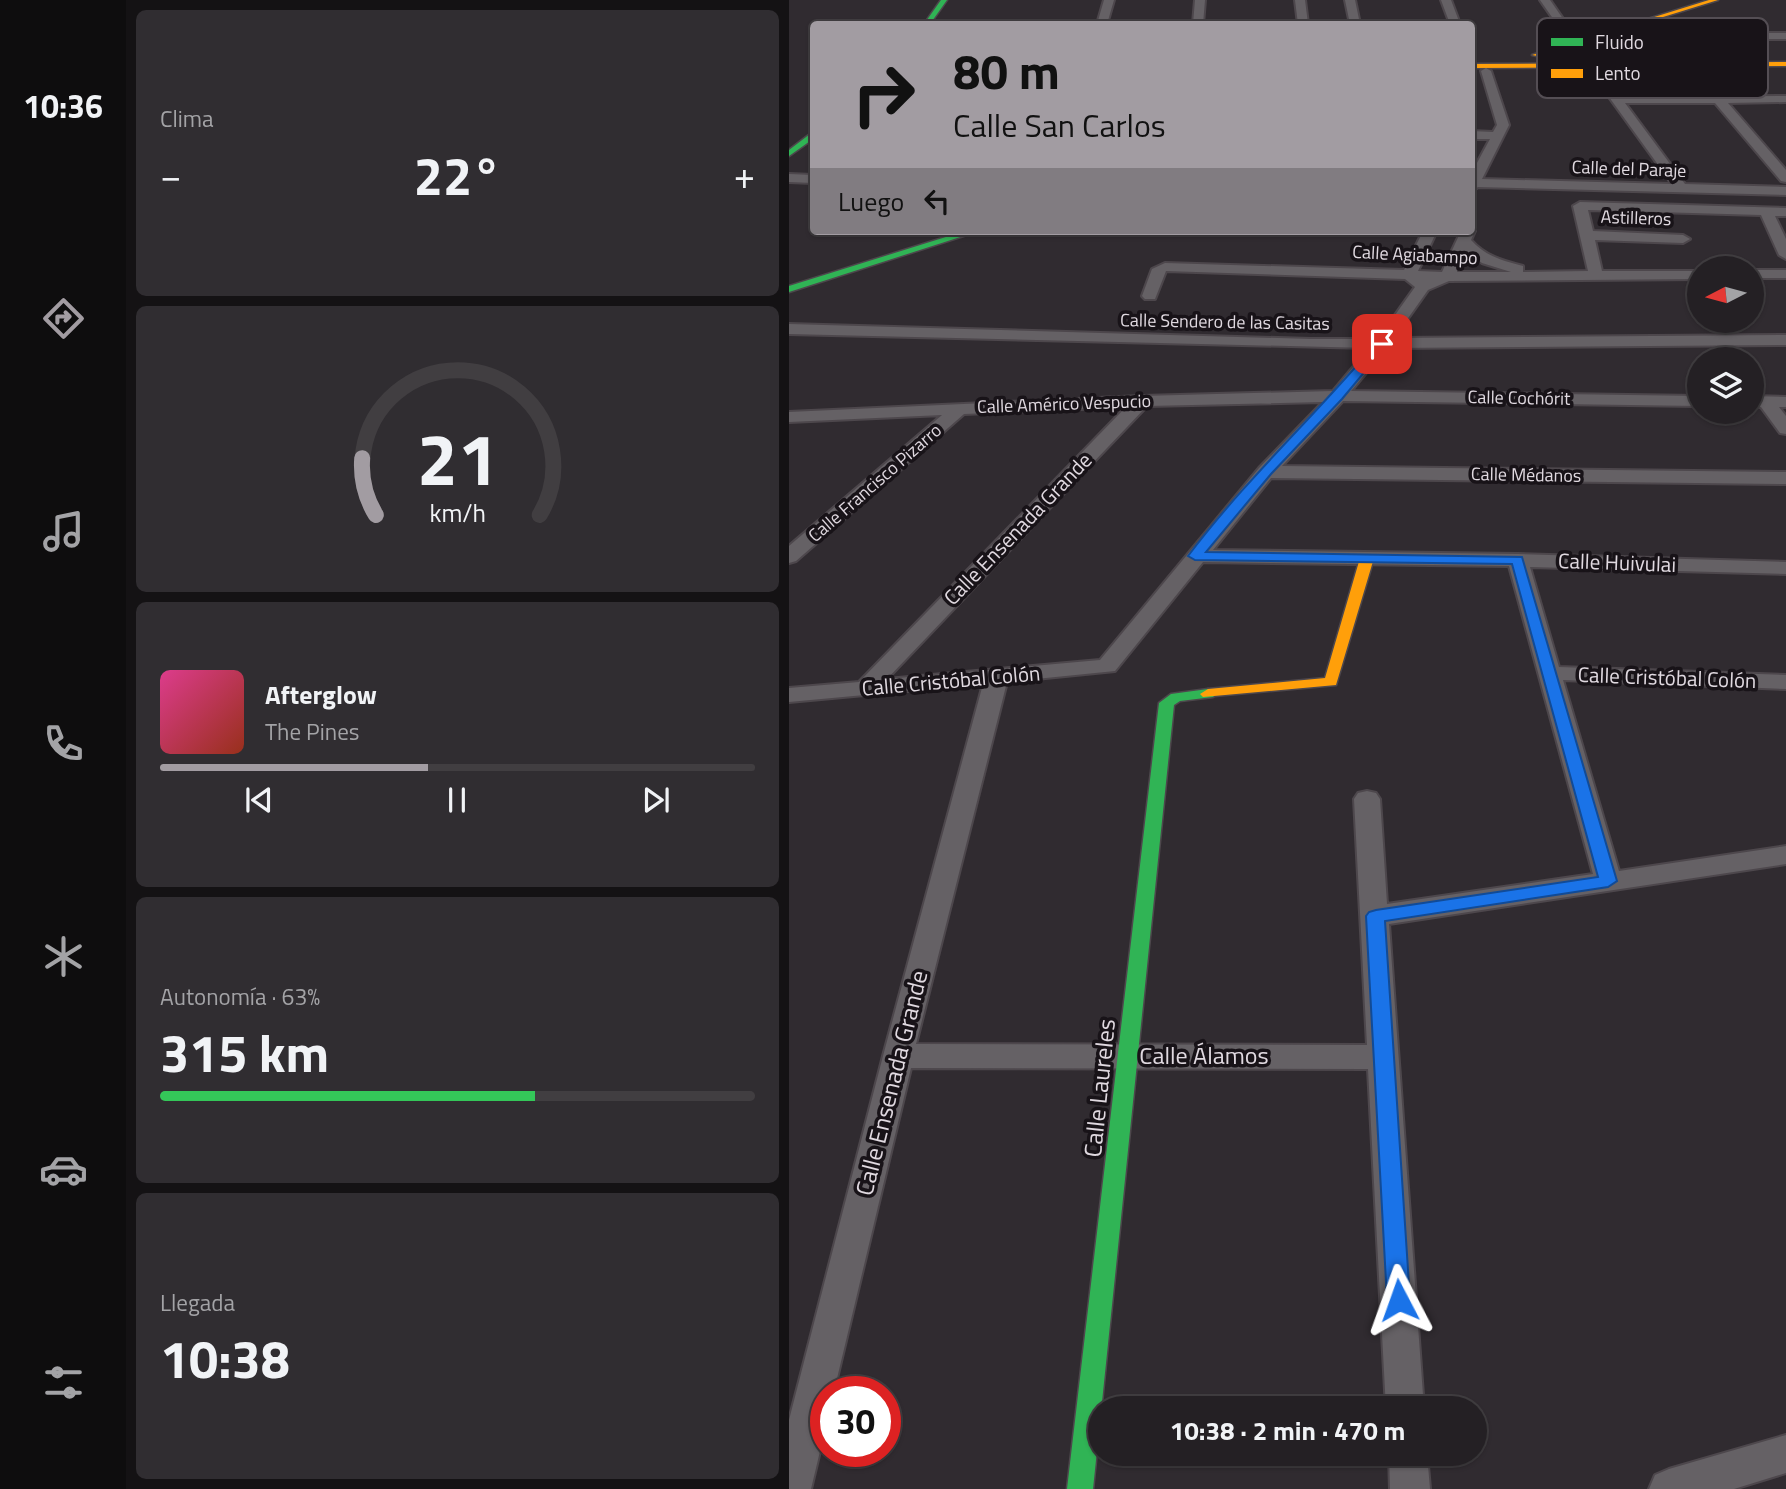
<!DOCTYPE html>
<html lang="es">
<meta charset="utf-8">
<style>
:root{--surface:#242024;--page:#302d31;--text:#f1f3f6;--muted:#a3a3a6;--line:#413e41;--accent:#a29ca2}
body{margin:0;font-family:"Titillium Web",sans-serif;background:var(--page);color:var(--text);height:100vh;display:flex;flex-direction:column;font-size:26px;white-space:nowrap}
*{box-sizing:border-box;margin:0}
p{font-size:23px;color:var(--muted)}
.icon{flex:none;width:38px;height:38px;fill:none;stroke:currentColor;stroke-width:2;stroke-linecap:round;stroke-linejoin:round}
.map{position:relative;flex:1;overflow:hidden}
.drawer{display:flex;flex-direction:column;gap:10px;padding:10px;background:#141214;width:663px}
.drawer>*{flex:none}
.guide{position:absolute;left:21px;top:21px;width:665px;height:214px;border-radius:7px;box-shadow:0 2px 5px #0004,0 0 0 2px var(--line);background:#a29ca2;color:#111;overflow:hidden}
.needle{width:46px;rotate:264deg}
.controls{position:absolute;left:898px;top:256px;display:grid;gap:14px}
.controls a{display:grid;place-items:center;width:77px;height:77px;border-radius:50%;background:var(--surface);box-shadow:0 2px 5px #0004,0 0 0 2px var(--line);font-size:35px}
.speed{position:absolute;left:21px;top:1376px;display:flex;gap:14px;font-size:35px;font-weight:700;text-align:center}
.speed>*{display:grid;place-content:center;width:91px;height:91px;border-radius:50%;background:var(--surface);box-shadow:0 2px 5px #0004,0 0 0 2px var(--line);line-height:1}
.speed .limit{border:10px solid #d22;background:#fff;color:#111}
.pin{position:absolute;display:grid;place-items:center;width:60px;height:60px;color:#fff;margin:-30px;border-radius:14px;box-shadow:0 4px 10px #0006}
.me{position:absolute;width:77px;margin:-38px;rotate:356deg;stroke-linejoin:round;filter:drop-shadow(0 0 5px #0008)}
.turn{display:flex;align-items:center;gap:24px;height:147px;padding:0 28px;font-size:32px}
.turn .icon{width:91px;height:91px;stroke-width:2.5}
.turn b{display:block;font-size:49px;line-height:60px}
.then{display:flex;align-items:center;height:66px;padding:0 28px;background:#0003;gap:14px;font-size:26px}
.big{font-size:52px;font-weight:700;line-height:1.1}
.drawer .tile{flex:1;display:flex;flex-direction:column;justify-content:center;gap:10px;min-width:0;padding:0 24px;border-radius:10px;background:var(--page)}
.drawer .dial{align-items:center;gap:0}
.dial svg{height:182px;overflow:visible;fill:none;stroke:var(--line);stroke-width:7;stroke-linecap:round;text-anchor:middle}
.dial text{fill:var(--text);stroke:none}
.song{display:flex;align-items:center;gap:21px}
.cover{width:84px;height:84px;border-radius:10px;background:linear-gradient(135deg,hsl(330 70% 55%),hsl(10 70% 35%))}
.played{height:7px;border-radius:4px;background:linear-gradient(90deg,var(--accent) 45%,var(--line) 45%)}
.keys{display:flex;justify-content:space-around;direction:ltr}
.heat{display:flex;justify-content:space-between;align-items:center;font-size:38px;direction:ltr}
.charge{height:10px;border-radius:5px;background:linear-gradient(90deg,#34c759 63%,var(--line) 0)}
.trip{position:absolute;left:299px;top:1396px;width:399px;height:70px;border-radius:35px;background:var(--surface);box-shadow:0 2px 5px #0004,0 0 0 2px var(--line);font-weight:700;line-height:70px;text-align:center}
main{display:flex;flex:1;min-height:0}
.dock{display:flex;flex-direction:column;width:126px;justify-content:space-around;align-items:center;background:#0e0d0e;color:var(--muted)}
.dock .icon{width:49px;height:49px}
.dock .current{color:var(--accent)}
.dock b{font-size:32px;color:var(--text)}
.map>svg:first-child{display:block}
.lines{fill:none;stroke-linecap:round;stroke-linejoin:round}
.street-casing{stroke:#4d474c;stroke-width:4}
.fast-casing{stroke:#4d474c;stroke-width:3}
.slow-casing{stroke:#4d474c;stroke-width:3}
.street{fill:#656165;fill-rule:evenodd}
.fast{fill:#30b455;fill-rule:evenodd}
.slow{fill:#ff9f0a;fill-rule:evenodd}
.route{fill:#1a73e8;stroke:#114b97;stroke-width:2}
.labels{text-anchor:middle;stroke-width:7;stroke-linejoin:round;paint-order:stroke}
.far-street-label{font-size:18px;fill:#e0d9e0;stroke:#181318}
.street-label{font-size:21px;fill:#e0d9e0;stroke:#181318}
.near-street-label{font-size:24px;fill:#e0d9e0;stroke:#181318}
.key{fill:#181318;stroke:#544e54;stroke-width:2}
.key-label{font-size:19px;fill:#e0d9e0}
</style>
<main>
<nav class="dock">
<b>10:36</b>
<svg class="icon current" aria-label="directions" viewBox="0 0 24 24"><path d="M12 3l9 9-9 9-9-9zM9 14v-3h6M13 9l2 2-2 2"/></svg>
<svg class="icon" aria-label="music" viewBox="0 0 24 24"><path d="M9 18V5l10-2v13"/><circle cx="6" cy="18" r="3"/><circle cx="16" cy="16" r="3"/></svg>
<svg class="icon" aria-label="phone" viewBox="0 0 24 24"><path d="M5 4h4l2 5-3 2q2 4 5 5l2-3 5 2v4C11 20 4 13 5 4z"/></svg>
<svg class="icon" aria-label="climate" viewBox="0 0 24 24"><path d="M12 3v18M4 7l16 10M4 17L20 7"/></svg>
<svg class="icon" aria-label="car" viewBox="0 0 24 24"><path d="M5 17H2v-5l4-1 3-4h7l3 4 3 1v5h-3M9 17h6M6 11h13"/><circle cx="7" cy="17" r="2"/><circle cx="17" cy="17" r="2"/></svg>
<svg class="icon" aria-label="filters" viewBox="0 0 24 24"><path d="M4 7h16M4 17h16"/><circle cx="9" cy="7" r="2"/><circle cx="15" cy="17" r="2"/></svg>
</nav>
<section class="drawer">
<div class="tile"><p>Clima</p>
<div class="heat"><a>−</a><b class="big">22°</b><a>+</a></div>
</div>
<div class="tile dial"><svg viewBox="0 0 100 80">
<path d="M14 69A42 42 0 1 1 86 69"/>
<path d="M14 69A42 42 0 0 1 8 44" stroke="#a29ca2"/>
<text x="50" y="56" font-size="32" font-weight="700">21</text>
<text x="50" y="72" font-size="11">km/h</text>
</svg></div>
<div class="tile">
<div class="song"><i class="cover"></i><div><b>Afterglow</b><p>The Pines</p></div></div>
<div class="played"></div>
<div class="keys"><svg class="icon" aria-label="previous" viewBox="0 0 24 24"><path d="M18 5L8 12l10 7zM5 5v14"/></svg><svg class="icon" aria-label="pause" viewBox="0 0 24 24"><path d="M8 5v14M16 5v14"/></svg><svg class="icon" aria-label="next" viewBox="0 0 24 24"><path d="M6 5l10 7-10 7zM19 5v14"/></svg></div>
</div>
<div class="tile"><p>Autonomía · 63%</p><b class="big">315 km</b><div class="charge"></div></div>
<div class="tile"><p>Llegada</p><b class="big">10:38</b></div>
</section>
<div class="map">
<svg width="997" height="1489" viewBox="0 0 997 1489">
<rect width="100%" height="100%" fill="#302b30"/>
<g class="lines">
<g class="street-casing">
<path id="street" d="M315,0H325L318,24H308Z
M406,0H416L414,24H404Z
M506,0H516L519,24H509Z
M556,0H566L571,24H561Z
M652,0H662L671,24H661Z
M751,0H761L779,26L789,33H997V39H787L772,30Z
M799,64H807L831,97L997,96V102L939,103L997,170V182L992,181L926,103H836L896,184L997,187V195L689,187L682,192V174L701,139H682V131L704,132L708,125L692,71L697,68L702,71L720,125L693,179L883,184L799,68Z
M0,174L24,175V183L0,182Z
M791,202L997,208V216H986L997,239V259L990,255L972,215L799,210L804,231L894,235L901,239L894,243L806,240L813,271H910V279L660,281L639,290L605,338L997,335V345L598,348L562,391L910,396V406L554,401L493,466L997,472V484L482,478L424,550L729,554L997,562V574L741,567L770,667L997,675V689L774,680L830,871L997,846V864L600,924L635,1409H597L579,1069L122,1068L45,1391H37V1426L22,1489H0V1420L94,1056L194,684L0,702V688L70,682L337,407L175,414L7,561L0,563V546L153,415L0,422V412L353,396L544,391L580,348L0,334V324L522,339H589L626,287L616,279L377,271L366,299H356L353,296L363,269L376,263L615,270L634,231H648L629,271L653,272L672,231H682V228L686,231L682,240C696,256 714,261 734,266V272L799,271L784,206ZM677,251L693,263L722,272H668ZM534,402L470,468L311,660L98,679L358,406ZM414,562L720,566L804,874L598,904L591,799L587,793L578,791L569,793L565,799L578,1045L127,1044L218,682L326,671Z
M962,270H997V278H962Z
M962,396L997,397V407H990L997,416V434L991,433L972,407L962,406Z
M997,1435V1473L945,1489H860L866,1475L880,1469Z
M600,1454H638L641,1489H601Z"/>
</g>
<g class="fast-casing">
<path id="fast" d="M152,0H158L141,24H135Z
M21,134H24V139L0,156V150Z
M176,231H190L0,292V286Z
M419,689L427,694L424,697L391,701L385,705L304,1489H278L370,703L382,694Z"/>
</g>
<g class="slow-casing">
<path id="slow" d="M920,0H929L748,56L743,55Z
M997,62V66L682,68V64Z
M578,554L585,558L547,685L414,697L411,694L419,689L536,678L571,558Z"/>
</g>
<use href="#street" class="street"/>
<use href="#fast" class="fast"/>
<use href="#slow" class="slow"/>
</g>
<path class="route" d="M589,341L599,344L553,399L482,474L417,552L733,557L828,881L819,887L596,921L621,1300L618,1308L610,1311L601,1308L598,1300L577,916L580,912L587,910L809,877L723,564L406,560L399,556C457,479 528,414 589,341Z"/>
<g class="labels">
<g class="far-street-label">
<text transform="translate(840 169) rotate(2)" y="6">Calle del Paraje</text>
<text transform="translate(847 218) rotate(2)" y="6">Astilleros</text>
<text transform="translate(626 255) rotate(3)" y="6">Calle Agiabampo</text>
<text transform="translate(436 322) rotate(1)" y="6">Calle Sendero de las Casitas</text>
<text transform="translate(730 398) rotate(1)" y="6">Calle Cochórit</text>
<text transform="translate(275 404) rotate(-2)" y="6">Calle Américo Vespucio</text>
<text transform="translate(737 475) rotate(1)" y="6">Calle Médanos</text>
<text transform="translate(86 483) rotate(-41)" y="6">Calle Francisco Pizarro</text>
</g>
<g class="street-label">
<text transform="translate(229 529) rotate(-46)" y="7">Calle Ensenada Grande</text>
<text transform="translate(828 563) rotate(2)" y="7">Calle Huivulai</text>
<text transform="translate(878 678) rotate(2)" y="7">Calle Cristóbal Colón</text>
<text transform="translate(162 681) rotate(-5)" y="7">Calle Cristóbal Colón</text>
</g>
<g class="near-street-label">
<text x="415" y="1064">Calle Álamos</text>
<text transform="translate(103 1083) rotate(-76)" y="8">Calle Ensenada Grande</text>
<text transform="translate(311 1088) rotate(-84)" y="8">Calle Laureles</text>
</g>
</g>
<rect x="748" y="18" width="231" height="80" rx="10" class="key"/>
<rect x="762" y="38" width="32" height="8" fill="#30b455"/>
<rect x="762" y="69" width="32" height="9" fill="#ff9f0a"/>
<g class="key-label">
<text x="806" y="49">Fluido</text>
<text x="806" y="80">Lento</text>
</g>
</svg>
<div class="controls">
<a><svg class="needle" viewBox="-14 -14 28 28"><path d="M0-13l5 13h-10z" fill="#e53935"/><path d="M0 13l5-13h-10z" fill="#a3a3a6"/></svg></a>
<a><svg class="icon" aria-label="layers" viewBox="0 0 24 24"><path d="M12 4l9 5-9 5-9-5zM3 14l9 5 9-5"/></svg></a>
</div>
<div class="speed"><div class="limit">30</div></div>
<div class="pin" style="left:593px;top:344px;background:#d93025"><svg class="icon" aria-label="arrive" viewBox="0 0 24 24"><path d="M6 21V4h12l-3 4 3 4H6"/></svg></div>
<svg class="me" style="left:610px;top:1300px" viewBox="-20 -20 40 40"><path d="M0-17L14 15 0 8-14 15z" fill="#1a73e8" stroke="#fff" stroke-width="4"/></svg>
<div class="trip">10:38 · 2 min · 470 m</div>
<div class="guide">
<div class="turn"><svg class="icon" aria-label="right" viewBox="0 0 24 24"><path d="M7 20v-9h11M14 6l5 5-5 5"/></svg><div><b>80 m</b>Calle San Carlos</div></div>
<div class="then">Luego<svg class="icon" aria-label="left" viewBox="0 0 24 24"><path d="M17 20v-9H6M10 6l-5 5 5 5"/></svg></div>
</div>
</div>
</main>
